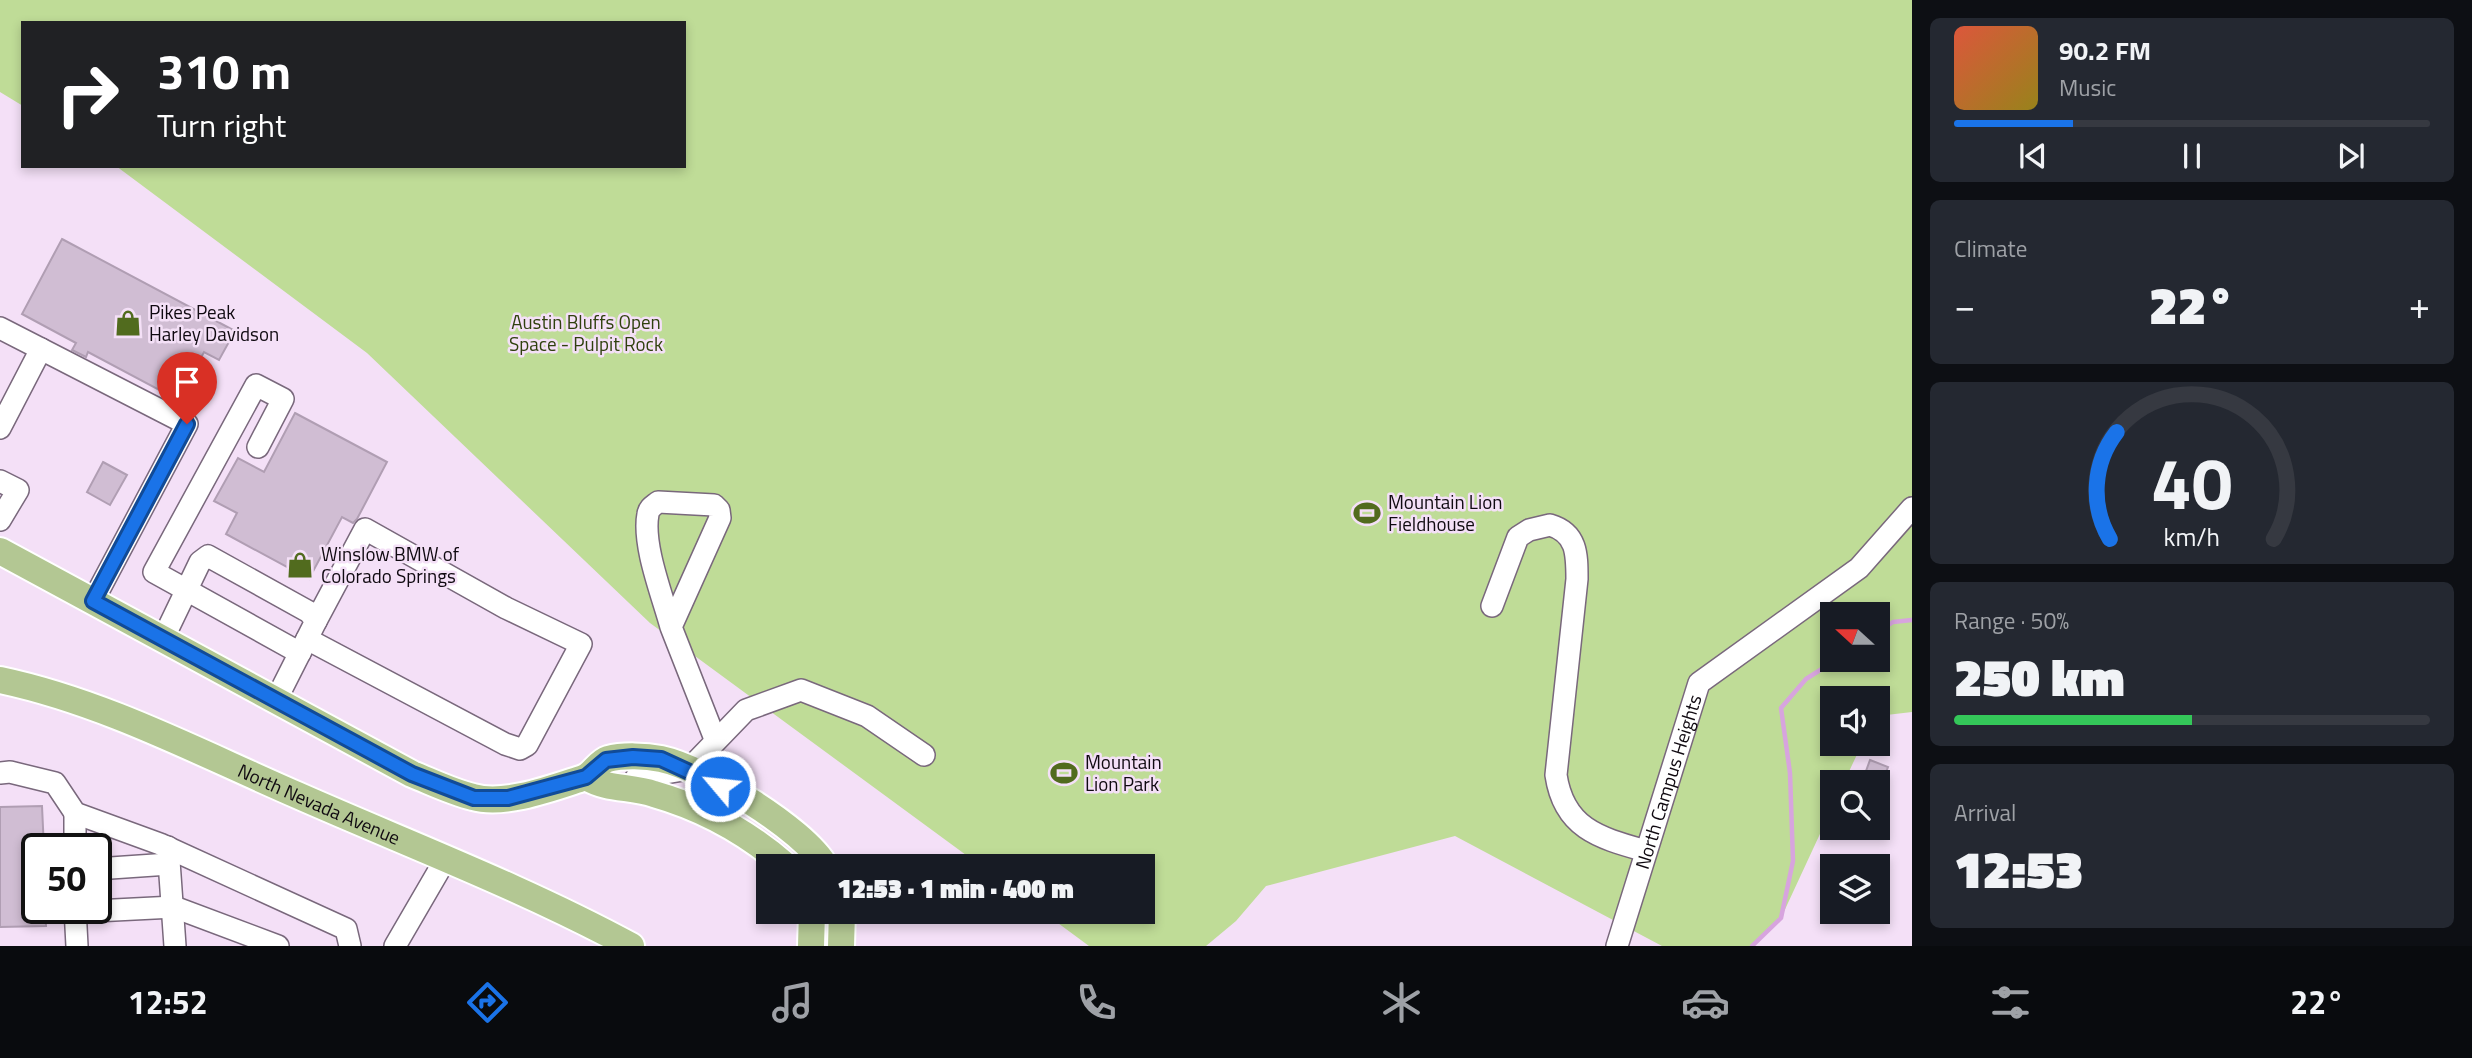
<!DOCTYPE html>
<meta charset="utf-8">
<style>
:root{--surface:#171b24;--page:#242831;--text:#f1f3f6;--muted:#9ea1a6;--line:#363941;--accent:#1a73e8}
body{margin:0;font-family:"Titillium Web",sans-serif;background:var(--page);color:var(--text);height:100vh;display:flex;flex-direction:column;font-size:26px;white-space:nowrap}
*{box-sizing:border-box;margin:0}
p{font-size:23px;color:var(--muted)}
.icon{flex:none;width:38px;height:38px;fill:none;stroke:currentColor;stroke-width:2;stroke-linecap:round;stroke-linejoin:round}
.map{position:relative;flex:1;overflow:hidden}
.panel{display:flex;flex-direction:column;gap:18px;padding:18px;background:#0d0f14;width:560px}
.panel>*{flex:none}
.guide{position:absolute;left:21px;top:21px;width:665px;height:147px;border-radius:0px;box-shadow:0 4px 10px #0003;background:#202124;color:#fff;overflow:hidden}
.needle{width:46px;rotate:291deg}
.controls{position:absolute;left:1820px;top:602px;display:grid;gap:14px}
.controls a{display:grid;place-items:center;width:70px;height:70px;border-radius:0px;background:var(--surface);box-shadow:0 4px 10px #0003;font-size:35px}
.speed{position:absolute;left:21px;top:833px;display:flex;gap:14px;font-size:35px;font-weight:700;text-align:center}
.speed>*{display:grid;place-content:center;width:91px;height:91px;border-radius:50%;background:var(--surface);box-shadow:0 4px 10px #0003;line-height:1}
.speed .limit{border:4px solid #111;border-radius:10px;background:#fff;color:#111}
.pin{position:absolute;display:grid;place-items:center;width:60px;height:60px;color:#fff;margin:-72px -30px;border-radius:50% 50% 50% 0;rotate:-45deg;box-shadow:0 0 7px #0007}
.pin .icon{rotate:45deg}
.me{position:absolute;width:77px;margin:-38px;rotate:298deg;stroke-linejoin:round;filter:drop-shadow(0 0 5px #0008)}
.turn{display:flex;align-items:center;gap:24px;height:147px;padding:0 21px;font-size:32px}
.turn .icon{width:91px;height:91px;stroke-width:2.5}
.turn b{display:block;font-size:49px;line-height:60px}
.big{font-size:52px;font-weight:800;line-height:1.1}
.panel .tile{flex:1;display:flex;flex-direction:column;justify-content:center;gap:10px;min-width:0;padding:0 24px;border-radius:10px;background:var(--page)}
.panel .dial{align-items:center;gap:0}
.dial svg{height:182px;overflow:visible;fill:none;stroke:var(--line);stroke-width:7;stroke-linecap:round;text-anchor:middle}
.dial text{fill:var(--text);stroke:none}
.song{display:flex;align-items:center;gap:21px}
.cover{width:84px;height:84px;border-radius:10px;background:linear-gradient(135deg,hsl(10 70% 55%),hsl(50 70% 35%))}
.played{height:7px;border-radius:4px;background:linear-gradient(90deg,var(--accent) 25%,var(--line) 25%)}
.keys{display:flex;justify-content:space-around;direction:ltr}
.heat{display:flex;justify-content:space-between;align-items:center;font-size:38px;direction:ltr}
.charge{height:10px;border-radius:5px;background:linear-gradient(90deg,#34c759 50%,var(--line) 0)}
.trip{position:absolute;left:756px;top:854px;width:399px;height:70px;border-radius:0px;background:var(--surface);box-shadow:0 4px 10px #0003;font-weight:800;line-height:70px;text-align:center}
.tab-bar{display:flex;height:112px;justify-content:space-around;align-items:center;background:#090b0e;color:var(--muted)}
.tab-bar .icon{width:49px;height:49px}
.tab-bar .selected{color:var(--accent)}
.tab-bar b{font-size:32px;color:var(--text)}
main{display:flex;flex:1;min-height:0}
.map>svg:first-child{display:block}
.green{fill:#bfdc97;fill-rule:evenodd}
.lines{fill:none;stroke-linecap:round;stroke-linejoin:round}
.stream{stroke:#d7a4de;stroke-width:4.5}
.building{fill:#d0bdd3;stroke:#b09eb3;stroke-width:2}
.minor-casing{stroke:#79687c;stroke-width:24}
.major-casing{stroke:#fff;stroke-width:30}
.minor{stroke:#fff;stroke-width:21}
.major{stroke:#b3c793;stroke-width:26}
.route-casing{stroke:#114b97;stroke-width:18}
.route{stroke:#1a73e8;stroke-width:12}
.labels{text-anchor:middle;stroke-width:5;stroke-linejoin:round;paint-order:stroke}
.poi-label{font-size:19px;fill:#0f0910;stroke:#f4e0f7;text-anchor:start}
.park-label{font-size:19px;fill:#2f400d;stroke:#f4e0f7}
.street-label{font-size:19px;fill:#0f0910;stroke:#f4e0f7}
</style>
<main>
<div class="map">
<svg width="1912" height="946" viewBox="0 0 1912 946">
<rect width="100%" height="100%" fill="#f4e0f7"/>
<path class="green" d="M0,0H1912V712L1878,716V698H1832V744H1862L1844,782H1832V808L1781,918L1752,946H1662L1455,836L1266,886L1236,921L1206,946H1089L1043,912H1143V866H981L650,623L367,353L116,166H684V23H23V106L0,92ZM1832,614H1878V660H1832Z"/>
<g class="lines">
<path class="stream" d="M1878,632L1893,622L1912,620
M1752,946L1781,918L1793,861L1790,773L1781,708L1806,679L1836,660"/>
</g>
<path class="building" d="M62,239L235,331L219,360L204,352L178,400L88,352L86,357L72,350L76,343L22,314Z
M295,413L387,462L357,519L353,523L342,517L309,579L226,534L237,513L214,501L238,458L264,472Z
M103,462L127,475L110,505L87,492Z
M1870,760L1888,767L1882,782H1862Z
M42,806L44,849H37V908H45L46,926L0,927V807Z"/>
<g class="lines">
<g class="minor-casing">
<g id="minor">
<path d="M0,328L41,349"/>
<path d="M0,428L41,349L187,424L93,601"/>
<path d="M258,447L283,399L256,385L154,572L300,653"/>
<path d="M0,481L18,490L0,520"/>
<path d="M1492,606L1518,537L1529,530L1550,525C1577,533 1577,554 1577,579L1556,775C1564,829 1600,838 1646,851"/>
<path d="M671,627C663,597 642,545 648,514C649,508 653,506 658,502L714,505L719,510L720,518L671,627L715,739"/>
<path d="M163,639L200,562L208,556L309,612L316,621L276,700"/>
<path d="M307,639L505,744L520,749L527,745L581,644L506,608L365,529L316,621"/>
<path d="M0,773L10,772L55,783L75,813L160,844L346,929L350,946"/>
<path d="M631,789L636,778L689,769L746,710L801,690L867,716L924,755"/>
<path d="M75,813V849"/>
<path d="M168,847L175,946"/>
<path d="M96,869L169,864"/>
<path d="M75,908L77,946"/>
<path d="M75,912L174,907L278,946"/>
<path d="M395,946L445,860"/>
<path id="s1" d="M1617,946L1699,683L1859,568L1912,508"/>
</g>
</g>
<g class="major-casing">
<g id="major">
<path d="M0,551L412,774C432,782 452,792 473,797C505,806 552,788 583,778C593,775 598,762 608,759C623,755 646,756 661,759C704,768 804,829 825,866"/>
<path id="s2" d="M0,680C104,702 200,753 297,795C408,844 524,888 631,946"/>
<path d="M586,777C608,790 630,786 654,794C703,808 747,832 786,866"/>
<path d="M811,946L812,912"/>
<path d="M841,946L842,912"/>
</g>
</g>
<use href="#minor" class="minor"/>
<use href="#major" class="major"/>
</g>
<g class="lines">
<g class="route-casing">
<path id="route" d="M187,424L93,601L412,774L474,798H508L586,777L606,760L633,757L661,759L720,786"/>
</g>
<use href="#route" class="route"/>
</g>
<defs>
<g id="shop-bare" transform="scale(2.1)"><path d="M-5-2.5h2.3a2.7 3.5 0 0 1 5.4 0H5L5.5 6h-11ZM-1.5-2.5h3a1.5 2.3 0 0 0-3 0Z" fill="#516b1e" stroke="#f4e0f7" stroke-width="2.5" paint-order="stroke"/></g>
<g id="stadium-bare" transform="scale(2.1)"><path d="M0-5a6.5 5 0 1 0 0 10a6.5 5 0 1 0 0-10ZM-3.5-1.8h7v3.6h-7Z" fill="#516b1e" stroke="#f4e0f7" stroke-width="2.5" paint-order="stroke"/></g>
</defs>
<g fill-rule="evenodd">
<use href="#shop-bare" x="128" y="323"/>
<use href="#stadium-bare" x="1367" y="513"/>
<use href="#shop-bare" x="300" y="565"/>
<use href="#stadium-bare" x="1064" y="773"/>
</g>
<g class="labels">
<g class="poi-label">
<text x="149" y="319">Pikes Peak<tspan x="149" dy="22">Harley Davidson</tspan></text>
<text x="1388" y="509">Mountain Lion<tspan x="1388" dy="22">Fieldhouse</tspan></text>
<text x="321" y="561">Winslow BMW of<tspan x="321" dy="22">Colorado Springs</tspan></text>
<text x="1085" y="769">Mountain<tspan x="1085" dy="22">Lion Park</tspan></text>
</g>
<g class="park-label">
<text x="586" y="329">Austin Bluffs Open<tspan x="586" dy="22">Space - Pulpit Rock</tspan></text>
</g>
<g class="street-label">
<text dy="7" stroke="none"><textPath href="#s1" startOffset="172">North Campus Heights</textPath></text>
<text dy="7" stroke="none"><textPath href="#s2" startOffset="343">North Nevada Avenue</textPath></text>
</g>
</g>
</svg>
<div class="controls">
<a><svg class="needle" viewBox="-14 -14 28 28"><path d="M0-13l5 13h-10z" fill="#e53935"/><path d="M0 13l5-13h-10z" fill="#9ea1a6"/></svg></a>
<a><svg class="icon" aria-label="sound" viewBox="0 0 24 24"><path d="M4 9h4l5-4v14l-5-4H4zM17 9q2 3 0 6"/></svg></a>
<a><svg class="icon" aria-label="search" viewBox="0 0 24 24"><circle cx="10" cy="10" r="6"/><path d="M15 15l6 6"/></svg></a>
<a><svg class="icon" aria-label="layers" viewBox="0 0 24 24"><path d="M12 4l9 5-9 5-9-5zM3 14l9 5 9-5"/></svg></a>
</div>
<div class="speed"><div class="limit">50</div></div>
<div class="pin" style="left:187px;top:424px;background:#d93025"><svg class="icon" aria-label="arrive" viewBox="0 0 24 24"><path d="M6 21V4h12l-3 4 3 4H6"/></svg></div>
<svg class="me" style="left:720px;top:786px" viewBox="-20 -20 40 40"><circle r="17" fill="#1a73e8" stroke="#fff" stroke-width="3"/><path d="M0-11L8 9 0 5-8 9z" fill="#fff"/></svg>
<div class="trip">12:53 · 1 min · 400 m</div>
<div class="guide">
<div class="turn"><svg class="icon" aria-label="right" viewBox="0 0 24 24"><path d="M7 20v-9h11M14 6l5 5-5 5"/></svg><div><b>310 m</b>Turn right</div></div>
</div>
</div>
<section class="panel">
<div class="tile">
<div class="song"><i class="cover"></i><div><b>90.2 FM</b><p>Music</p></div></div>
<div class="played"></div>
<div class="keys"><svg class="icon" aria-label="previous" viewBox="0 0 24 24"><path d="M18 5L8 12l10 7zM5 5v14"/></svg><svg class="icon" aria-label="pause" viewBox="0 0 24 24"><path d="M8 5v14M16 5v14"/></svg><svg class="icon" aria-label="next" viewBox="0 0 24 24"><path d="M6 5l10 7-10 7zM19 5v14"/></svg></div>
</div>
<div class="tile"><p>Climate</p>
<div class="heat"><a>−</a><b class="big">22°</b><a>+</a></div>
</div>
<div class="tile dial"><svg viewBox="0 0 100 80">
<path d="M14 69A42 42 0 1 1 86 69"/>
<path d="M14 69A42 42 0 0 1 17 22" stroke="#1a73e8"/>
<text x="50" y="56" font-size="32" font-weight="700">40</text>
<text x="50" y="72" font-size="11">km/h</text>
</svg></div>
<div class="tile"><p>Range · 50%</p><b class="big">250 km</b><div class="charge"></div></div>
<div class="tile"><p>Arrival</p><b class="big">12:53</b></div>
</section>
</main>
<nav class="tab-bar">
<b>12:52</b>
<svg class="icon selected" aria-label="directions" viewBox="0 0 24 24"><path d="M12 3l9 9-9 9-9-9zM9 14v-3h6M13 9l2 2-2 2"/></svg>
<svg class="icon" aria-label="music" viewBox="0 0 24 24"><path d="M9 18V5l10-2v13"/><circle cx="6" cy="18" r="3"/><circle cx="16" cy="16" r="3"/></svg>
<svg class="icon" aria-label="phone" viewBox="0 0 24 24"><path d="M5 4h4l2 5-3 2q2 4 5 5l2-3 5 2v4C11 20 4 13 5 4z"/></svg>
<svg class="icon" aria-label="climate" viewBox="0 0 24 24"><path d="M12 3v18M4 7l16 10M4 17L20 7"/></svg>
<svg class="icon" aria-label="car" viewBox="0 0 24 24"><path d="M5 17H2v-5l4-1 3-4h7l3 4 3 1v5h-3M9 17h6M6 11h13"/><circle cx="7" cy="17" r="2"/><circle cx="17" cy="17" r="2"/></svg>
<svg class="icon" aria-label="filters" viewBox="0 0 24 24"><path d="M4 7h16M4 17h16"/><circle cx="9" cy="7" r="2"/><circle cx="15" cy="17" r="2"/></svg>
<b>22°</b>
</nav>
